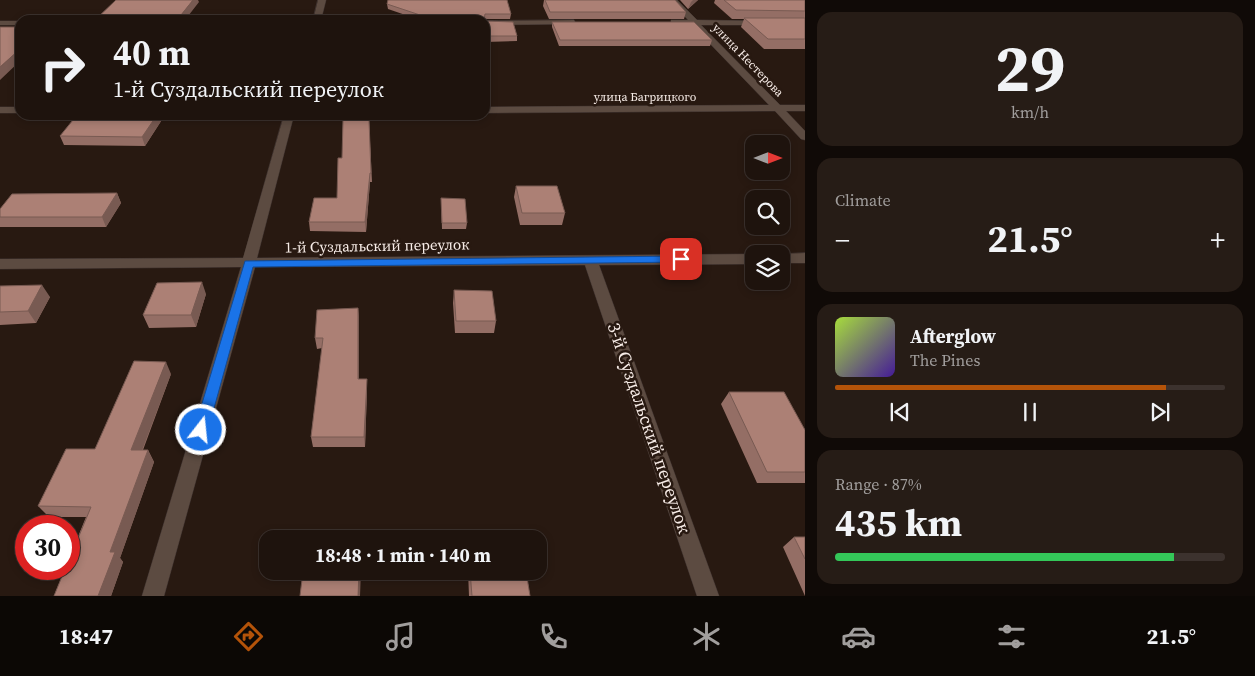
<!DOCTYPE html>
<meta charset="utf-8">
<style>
:root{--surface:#1e130d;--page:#261c16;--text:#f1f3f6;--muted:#a19e9d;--line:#3c322e;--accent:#b45309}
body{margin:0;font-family:"Source Serif 4",serif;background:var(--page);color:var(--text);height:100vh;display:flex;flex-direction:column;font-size:19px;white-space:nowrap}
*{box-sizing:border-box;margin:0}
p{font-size:16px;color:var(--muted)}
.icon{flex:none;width:28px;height:28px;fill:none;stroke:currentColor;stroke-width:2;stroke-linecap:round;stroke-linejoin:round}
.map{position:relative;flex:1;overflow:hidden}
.drawer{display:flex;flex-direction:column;gap:12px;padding:12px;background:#100a07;width:450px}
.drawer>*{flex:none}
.top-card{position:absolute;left:15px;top:15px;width:475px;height:105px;border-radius:15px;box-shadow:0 2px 8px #0003,0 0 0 1px var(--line);background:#1e130d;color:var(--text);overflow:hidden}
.needle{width:32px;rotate:90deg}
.controls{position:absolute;left:745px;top:135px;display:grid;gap:10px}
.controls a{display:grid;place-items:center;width:45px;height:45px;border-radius:10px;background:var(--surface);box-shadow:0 2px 8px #0003,0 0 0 1px var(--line);font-size:25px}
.speed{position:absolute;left:15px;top:515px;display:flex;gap:10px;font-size:25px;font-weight:700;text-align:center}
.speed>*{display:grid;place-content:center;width:65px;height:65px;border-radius:50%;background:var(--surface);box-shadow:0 2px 8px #0003,0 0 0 1px var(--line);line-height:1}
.speed .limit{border:8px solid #d22;background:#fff;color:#111}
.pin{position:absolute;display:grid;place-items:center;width:42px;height:42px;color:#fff;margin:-21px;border-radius:10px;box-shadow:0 2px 8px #0006}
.me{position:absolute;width:55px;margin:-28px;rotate:16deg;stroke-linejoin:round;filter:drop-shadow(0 0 4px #0008)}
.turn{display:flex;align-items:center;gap:18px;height:105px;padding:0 15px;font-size:22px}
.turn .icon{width:65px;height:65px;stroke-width:2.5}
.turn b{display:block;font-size:35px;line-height:42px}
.big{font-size:38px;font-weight:700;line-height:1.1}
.drawer .widget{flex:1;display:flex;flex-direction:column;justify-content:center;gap:8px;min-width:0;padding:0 18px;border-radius:15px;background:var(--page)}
.drawer .dial{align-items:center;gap:0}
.dial b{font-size:65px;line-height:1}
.song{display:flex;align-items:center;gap:15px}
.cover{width:60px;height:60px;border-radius:8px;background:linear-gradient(135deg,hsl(80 70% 55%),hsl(260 70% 35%))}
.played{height:5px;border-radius:2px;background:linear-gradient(90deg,var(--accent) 85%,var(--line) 85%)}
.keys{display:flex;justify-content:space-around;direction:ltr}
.heat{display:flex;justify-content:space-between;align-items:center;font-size:28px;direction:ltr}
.charge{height:8px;border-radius:4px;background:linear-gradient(90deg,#34c759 87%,var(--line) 0)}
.trip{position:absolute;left:259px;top:530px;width:288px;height:50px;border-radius:15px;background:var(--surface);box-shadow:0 2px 8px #0003,0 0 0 1px var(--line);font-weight:700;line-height:50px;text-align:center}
.menu{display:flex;height:80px;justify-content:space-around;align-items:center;background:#0c0805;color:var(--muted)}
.menu .icon{width:35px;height:35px}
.menu .current{color:var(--accent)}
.menu b{font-size:22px;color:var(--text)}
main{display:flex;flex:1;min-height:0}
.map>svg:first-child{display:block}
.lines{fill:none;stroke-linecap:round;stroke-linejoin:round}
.minor-casing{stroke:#3e322f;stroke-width:1}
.minor{fill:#5c4b41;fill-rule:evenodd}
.wall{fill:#946e65}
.shaded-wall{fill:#785a52}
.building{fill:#ac8075;stroke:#785a52}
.route{fill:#1a73e8;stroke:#114b97}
.labels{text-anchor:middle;stroke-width:5;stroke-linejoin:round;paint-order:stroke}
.far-street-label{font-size:12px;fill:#f7ece7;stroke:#281911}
.street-label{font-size:15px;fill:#f7ece7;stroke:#281911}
.near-street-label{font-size:18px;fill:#f7ece7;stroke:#281911}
</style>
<main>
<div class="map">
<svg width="805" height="596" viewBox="0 0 805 596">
<rect width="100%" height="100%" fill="#281911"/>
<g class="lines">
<g class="minor-casing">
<path id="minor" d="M318,0H326L321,20H313Z
M669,0H677L697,20L764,21L765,23L761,25H701L780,105H805V111H786L805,131V140L801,139L775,111L485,113V107L769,105L692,25L671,24V20H688Z
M574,20L575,22L571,24L485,25V21Z
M0,21H20V25H0Z
M0,107H20V113H0Z
M284,115H294L257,258L754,254V264L599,265L719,596H697L585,265L255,267L164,596H142L241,267L0,269V259L243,258Z
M805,253V263H781V254H780Z"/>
</g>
<use href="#minor" class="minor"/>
</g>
<path class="wall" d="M544,0H675L686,12L684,19H549L543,6Z
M680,0H698L688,9Z
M715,0H805V49H764L741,27L744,19H732L714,3Z
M387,4L511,14L510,19H485V20H420L388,9Z
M485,21L517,36V41L485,42Z
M552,22L712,40L710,46H559L552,27Z
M165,115L145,146L64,145L60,136Z
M369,120L372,182H370L366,232L310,231L309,222L337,198L342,158Z
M516,186L565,213L562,225H520L514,197Z
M117,193L121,203L106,227H0V209Z
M441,198L467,223L466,229H442Z
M0,286L50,297L36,323L0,325Z
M454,290L496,321L494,333H455L453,303Z
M206,294L196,327L149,328L143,315Z
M358,308L359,319V379L367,390L365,447H313L311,437L322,348L317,349L315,338Z
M171,374L143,450H148L154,462L120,558L123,562L111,596H54L86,517H49L38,506Z
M729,392L805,430V483H757L721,404Z
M794,537H805V596L783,547Z
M468,571H526L530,596H469Z"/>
<path class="shaded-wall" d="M193,0H198L199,2L185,20H177Z
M693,0H698L688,9L691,2Z
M20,49V61L0,80V67Z
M157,115H165L145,146L142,137Z
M370,173V182L366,232L365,222Z
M117,193L121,203L106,227L102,217Z
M202,282L206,294L196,327L191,315Z
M42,285L50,297L36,323L28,311Z
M358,308L359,319V390L358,379Z
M166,362L171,374L138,461L131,450Z
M367,379V390L365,447L364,437Z
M148,450L154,462L120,558L123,562L111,596H98L110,552Z
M359,571H361L360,596H358Z"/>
<path class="building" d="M116,0H193L177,20H95Z
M388,0H507L511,14H485L484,20H435L387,4Z
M545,0H675L686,12H550Z
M724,0H805V11L736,10Z
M744,18H805V39H768Z
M485,21L513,22L517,36H485Z
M552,22H694L712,40H560Z
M0,27H20V49L0,67Z
M77,115H157L142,137L60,136Z
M343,120H369L371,173H370L365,222H309L314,198H337L338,158H342Z
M516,186H557L565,213H522Z
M117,193L102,217H0V209L12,194Z
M441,198L465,199L467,223H442Z
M202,282L191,315H143L157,283Z
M42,285L28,311L0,312V286Z
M454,290L492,291L496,321H456Z
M358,308V379H367L364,437H311L323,338H315L317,310Z
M134,361L166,362L131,450H148L110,552H115L98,596H54L65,569H69V560L91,507L38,506L66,449H95Z
M729,392H784L805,430V472H767Z
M794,537H805V559Z
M303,571H359L358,596H300Z
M470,571H526L530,596H472Z"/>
<path class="route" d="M681,256L685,257L686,259L685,262L253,267L208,430L206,434L201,436L196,434L194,430L245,261Z"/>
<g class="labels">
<g class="far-street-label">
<text transform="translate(748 60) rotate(46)" y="4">улица Нестерова</text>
<text x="645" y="101">улица Багрицкого</text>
</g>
<g class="street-label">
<text transform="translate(377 246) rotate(-1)" y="5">1-й Суздальский переулок</text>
</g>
<g class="near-street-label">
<text transform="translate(649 428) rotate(71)" y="6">3-й Суздальский переулок</text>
</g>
</g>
</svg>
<div class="controls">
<a><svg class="needle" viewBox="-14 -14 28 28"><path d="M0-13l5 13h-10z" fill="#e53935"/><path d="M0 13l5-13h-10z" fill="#a19e9d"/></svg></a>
<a><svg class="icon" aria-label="search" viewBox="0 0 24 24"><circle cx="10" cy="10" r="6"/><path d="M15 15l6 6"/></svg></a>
<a><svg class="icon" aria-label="layers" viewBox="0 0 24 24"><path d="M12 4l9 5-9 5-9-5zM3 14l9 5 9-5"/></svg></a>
</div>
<div class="speed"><div class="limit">30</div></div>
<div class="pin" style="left:681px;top:259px;background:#d93025"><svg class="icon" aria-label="arrive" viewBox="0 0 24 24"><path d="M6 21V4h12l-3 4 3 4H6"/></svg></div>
<svg class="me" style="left:201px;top:430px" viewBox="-20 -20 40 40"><circle r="17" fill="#1a73e8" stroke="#fff" stroke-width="3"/><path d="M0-11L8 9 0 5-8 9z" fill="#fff"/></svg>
<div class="trip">18:48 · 1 min · 140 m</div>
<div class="top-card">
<div class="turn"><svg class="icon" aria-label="right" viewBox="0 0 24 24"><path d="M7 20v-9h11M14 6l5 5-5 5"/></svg><div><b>40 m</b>1-й Суздальский переулок</div></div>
</div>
</div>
<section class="drawer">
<div class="widget dial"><b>29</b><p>km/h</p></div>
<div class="widget"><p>Climate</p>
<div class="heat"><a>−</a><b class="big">21.5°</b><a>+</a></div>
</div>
<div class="widget">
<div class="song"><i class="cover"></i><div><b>Afterglow</b><p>The Pines</p></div></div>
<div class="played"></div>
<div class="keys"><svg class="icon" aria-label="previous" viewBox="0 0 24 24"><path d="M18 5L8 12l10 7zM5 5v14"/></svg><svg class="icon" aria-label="pause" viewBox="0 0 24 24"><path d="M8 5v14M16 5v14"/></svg><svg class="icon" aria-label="next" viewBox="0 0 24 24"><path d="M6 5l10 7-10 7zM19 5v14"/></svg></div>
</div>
<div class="widget"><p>Range · 87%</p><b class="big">435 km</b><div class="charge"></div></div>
</section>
</main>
<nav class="menu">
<b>18:47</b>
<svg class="icon current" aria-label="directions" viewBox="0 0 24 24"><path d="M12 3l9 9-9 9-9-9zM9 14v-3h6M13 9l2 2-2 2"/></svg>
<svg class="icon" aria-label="music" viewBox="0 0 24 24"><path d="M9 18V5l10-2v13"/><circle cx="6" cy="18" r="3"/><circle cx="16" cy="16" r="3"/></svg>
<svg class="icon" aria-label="phone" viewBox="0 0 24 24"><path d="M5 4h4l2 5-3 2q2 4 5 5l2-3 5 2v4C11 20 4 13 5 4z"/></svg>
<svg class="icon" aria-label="climate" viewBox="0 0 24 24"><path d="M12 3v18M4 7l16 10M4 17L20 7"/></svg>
<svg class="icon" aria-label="car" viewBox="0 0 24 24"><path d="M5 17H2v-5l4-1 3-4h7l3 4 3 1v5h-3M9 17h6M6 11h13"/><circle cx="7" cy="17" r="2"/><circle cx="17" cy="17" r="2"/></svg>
<svg class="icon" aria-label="filters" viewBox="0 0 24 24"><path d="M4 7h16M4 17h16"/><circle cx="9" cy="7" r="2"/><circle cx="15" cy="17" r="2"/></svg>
<b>21.5°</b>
</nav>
